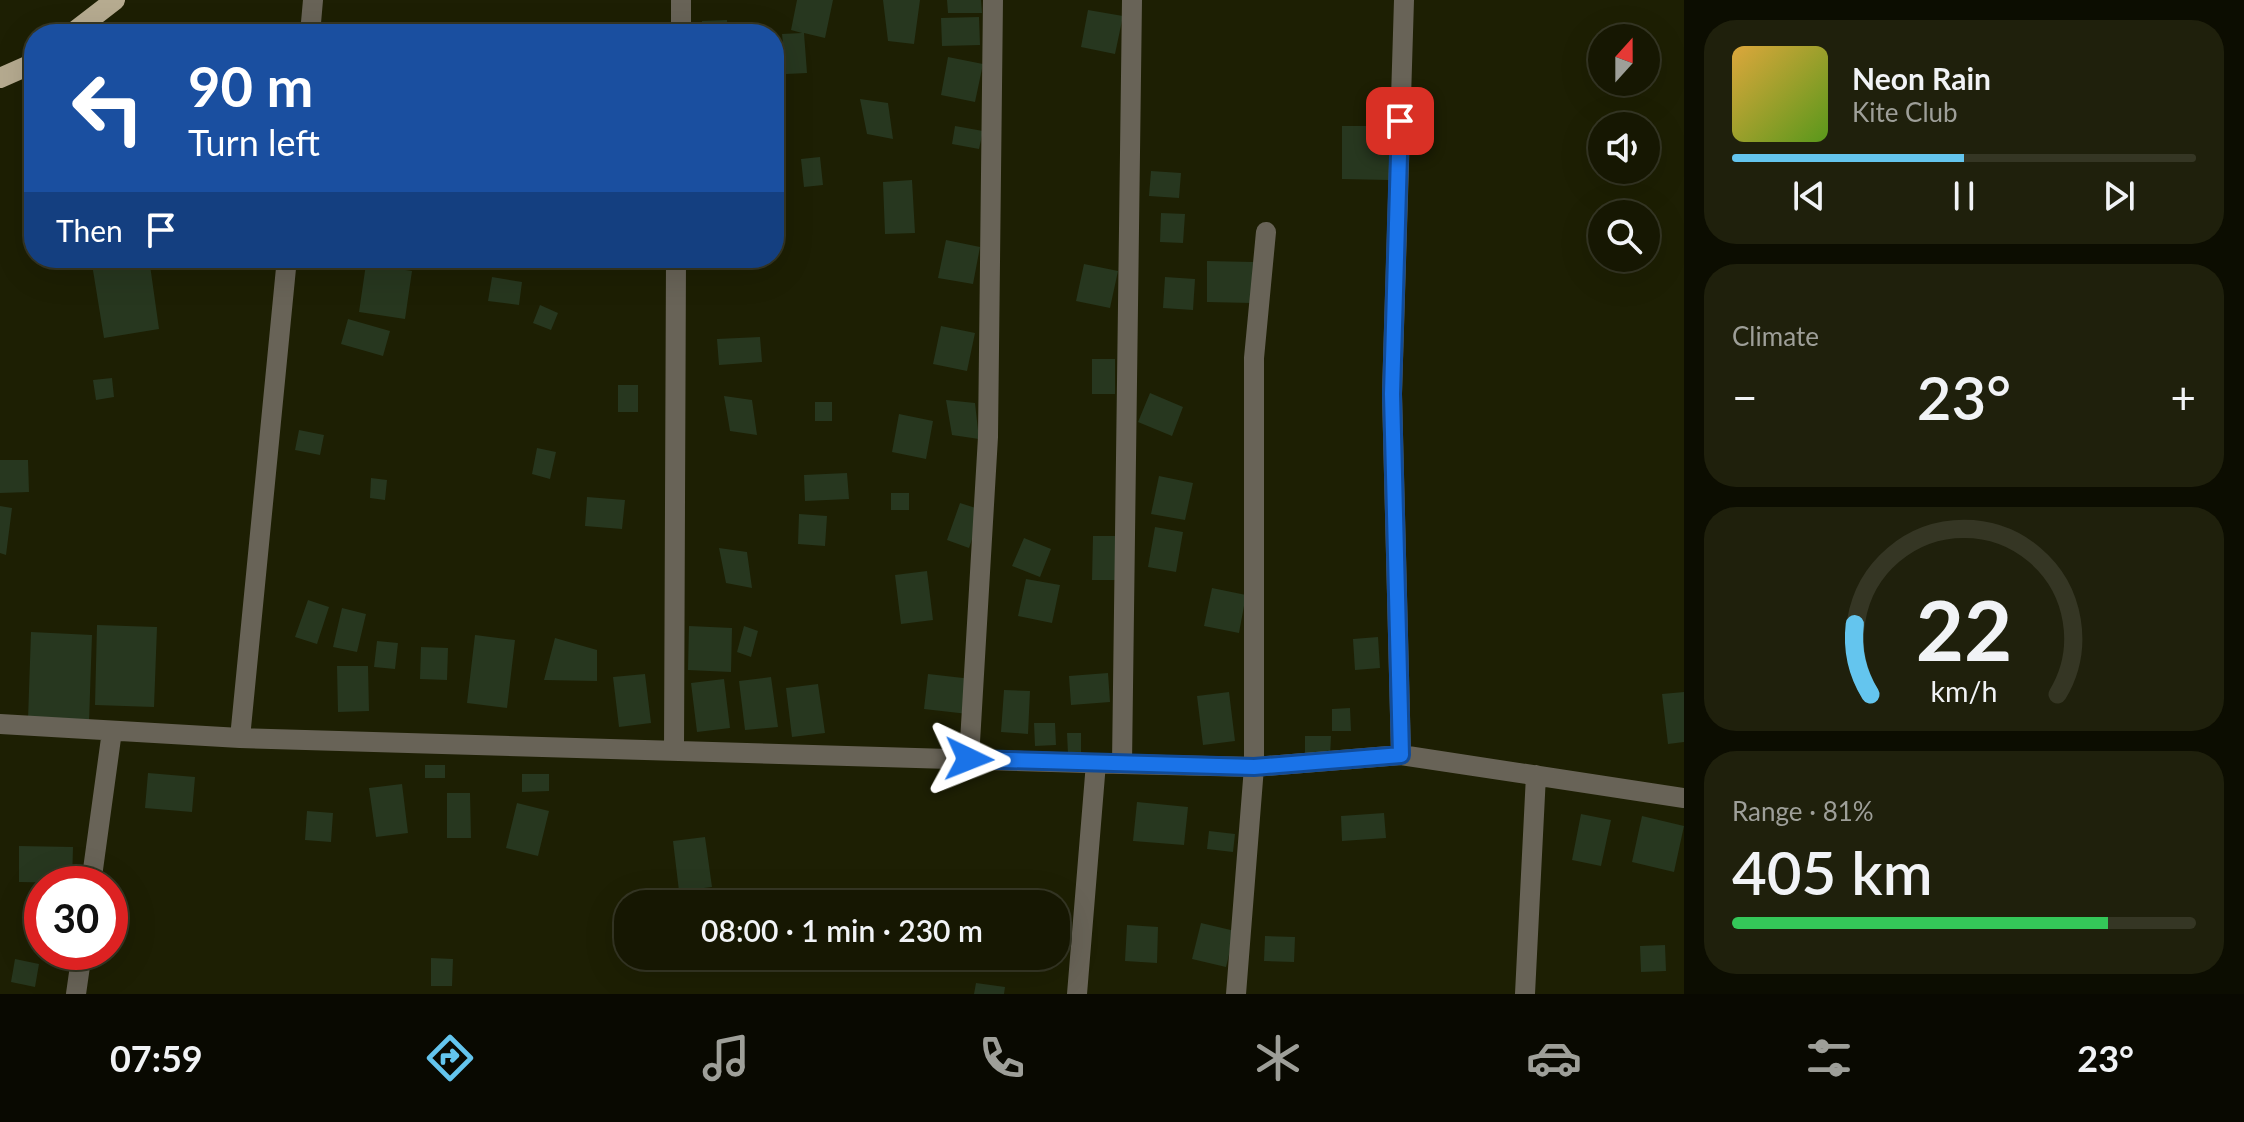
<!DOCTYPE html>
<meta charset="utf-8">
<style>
:root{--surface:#161702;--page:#1f200c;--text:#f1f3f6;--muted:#9e9f99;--line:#353624;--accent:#64c5ee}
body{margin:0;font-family:Lato,sans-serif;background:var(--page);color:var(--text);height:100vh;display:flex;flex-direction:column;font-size:30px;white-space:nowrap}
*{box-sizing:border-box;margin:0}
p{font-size:26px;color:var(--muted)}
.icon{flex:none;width:44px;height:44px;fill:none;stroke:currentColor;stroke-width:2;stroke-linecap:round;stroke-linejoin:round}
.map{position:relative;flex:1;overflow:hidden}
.panel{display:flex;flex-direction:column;gap:20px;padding:20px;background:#0c0d01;width:560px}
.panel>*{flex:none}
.top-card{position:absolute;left:24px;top:24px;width:760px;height:244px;border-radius:32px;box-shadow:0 8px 32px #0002,0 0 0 2px var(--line);background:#1a4fa0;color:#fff;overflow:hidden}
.needle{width:52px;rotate:21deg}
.buttons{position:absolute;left:1588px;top:24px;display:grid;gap:16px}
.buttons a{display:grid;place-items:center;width:72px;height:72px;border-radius:50%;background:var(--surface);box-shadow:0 8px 32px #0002,0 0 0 2px var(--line);font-size:40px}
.speed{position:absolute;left:24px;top:866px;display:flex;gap:16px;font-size:40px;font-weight:700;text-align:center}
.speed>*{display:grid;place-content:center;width:104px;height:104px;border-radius:50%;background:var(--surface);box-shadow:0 8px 32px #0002,0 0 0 2px var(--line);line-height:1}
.speed .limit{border:12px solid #d22;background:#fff;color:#111}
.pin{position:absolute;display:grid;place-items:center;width:68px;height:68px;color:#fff;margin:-34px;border-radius:16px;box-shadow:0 4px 12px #0006}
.me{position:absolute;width:88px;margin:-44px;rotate:92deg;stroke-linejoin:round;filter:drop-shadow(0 0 6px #0008)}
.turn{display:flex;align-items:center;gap:28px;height:168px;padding:0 32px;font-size:36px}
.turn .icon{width:104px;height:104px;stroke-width:2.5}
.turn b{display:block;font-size:56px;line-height:68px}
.then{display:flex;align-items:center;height:76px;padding:0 32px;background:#0003;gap:16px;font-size:30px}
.big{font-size:60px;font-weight:600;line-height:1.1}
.panel .tile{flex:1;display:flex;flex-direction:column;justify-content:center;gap:12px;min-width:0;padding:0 28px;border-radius:32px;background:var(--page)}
.panel .dial{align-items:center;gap:0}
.dial svg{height:208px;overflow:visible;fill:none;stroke:var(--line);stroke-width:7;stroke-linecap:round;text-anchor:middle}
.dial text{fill:var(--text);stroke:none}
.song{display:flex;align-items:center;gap:24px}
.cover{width:96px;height:96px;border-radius:12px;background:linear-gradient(135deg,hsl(40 70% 55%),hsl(90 70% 35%))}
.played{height:8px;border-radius:4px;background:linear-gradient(90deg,var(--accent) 50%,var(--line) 50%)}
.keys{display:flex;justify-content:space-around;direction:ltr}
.heat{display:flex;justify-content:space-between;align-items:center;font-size:44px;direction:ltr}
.charge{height:12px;border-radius:6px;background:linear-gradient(90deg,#34c759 81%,var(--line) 0)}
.trip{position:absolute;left:614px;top:890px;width:456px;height:80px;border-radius:32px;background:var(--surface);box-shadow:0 8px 32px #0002,0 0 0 2px var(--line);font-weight:600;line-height:80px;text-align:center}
.dock{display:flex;height:128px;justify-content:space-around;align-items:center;background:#090901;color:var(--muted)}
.dock .icon{width:56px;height:56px}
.dock .active{color:var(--accent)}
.dock b{font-size:36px;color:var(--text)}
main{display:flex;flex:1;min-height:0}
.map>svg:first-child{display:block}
.building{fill:#27371f}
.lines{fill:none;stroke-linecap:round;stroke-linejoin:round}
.minor{stroke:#686357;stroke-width:20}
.primary{stroke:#b6ab90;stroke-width:20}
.route-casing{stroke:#114b97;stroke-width:20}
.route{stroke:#1a73e8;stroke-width:14}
</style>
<main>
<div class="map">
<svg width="1684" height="994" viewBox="0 0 1684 994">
<rect width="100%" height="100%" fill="#1d1f03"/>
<path class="building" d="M797,0H833L825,38L804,33L807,73L786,74L782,34L802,33L791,30Z
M883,0H920L914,44L888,41Z
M947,0H981L982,13H948Z
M1088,10L1123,16L1115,54L1081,47Z
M979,17L980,45L942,46L941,18Z
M727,20L728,34H702V21Z
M948,57L983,64L975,102L941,95Z
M860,99L888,103L893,139L867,134Z
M955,126L983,131L979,149L952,144Z
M1342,126H1389V180L1342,179Z
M820,157L823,185L804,187L801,159Z
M1151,171L1181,173L1179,198L1149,196Z
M912,180L915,233L885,234L883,182Z
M1161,213L1185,214L1183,243L1160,242Z
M946,240L980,247L973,284L938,278Z
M91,258H149L159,329L104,338Z
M1207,261L1253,262L1252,303L1207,302Z
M366,264L412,271L405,319L359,312Z
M1084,264L1118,271L1110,308L1076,301Z
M492,277L522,282L519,305L488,301Z
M1165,277L1195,279L1193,310L1163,308Z
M540,305L558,313L551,330L533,323Z
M348,319L390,331L383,356L341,344Z
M941,326L975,333L967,371L933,364Z
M760,337L762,362L719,365L717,339Z
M1092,359H1115V394H1092Z
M112,378L114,397L96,400L93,380Z
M618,385H638V412H618Z
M1150,393L1183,407L1172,436L1138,422Z
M724,396L752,400L757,435L730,431Z
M946,400L975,403L979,439L952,435Z
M815,402H832V421H815Z
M899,414L933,421L926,459L892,452Z
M299,430L324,435L320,455L295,450Z
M537,448L556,452L550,479L532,474Z
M0,460H28L29,492L0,493Z
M847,473L849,499L805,501L804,475Z
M1159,476L1193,483L1185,520L1151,514Z
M371,478L387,480L385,500L370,498Z
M891,493H909V510H891Z
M587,497L625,500L622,529L585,526Z
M960,503L982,510L969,548L947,540Z
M0,506L12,508L6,555L0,553Z
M799,514L827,516L825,546L798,544Z
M1155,527L1183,532L1176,572L1148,567Z
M1093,536H1118L1117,580H1092Z
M1024,538L1051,549L1040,577L1012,566Z
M719,548L747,552L752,588L726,583Z
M927,571L933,620L901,624L895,575Z
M1026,579L1060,585L1052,623L1018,616Z
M1212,588L1246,595L1239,633L1204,626Z
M308,600L329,607L317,644L295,637Z
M342,608L366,614L357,652L333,647Z
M97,625L157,627L154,707L95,705Z
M689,626L732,628L731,672L688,670Z
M744,626L758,631L751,657L737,652Z
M31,632L92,635L89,722L28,720Z
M475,635L515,640L507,708L467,703Z
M1378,637L1380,668L1355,670L1353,639Z
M555,638L597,650V681L544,680Z
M377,641L398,643L395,669L374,667Z
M421,647L448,648L447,680L420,679Z
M337,666H368L369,711L338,712Z
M1108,673L1110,702L1071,705L1069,676Z
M645,674L651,723L619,727L613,677Z
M928,674L972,679L968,714L924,709Z
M771,677L778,727L745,730L739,681Z
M724,679L730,728L697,732L691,683Z
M818,684L825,733L792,737L786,688Z
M1004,690L1030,691L1028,734L1001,732Z
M1229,692L1235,741L1203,745L1197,696Z
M1684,692V742L1668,744L1662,694Z
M1350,708L1351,731H1332V709Z
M1034,723H1055L1056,745L1035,746Z
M1067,733H1081V754H1068Z
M1305,736H1331L1330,757H1305Z
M425,765H445V778H425Z
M148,773L195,777L192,812L145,808Z
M522,774H549V791L522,792Z
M402,784L408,833L376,837L369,788Z
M447,793H470L471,838H447Z
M1137,802L1188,807L1184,845L1133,841Z
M517,803L549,811L538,856L506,848Z
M307,811L333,813L331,842L305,840Z
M1384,813L1386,838L1342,841L1341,816Z
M1581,814L1611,820L1601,866L1572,860Z
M1642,816L1684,826L1674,872L1632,862Z
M1209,831L1235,834L1233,852L1207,849Z
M705,837L712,887L679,891L673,841Z
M19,846L73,847L72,883L19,882Z
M1201,923L1235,931L1226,967L1192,959Z
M1127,925L1158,927L1157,963L1125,961Z
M1265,936L1295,937L1294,962L1264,961Z
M1665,945L1666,971L1641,972L1640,946Z
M431,958L453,959L452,986H431Z
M15,959L39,964L35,987L11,982Z
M976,983L1005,987L1004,994H974Z"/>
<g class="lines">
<path class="minor" d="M310,34L313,0
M681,34V0
M0,724L240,738L1122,764L1254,767L1401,755L1684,798
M240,738L287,258
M674,751L676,258
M1401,755L1392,394L1404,0
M969,759L988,437L993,0
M1122,764L1132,0
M91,884L112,731
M76,994L82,952
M1077,994L1096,763
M1236,994L1254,767V358L1266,232
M1525,994L1536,775"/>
<path class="primary" d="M71,34L115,0
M0,78L34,63"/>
</g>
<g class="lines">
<g class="route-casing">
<path id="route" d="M969,759L1254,767L1401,755L1392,394L1400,121"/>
</g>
<use href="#route" class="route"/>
</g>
</svg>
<div class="buttons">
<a><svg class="needle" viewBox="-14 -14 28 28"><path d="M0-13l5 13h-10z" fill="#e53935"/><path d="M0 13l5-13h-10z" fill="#9e9f99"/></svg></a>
<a><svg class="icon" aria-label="sound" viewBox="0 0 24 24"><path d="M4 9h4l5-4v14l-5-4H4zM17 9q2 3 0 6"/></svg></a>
<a><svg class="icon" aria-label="search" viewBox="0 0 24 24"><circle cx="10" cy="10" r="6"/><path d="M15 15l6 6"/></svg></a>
</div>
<div class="speed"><div class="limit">30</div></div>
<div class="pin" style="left:1400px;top:121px;background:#d93025"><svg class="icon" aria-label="arrive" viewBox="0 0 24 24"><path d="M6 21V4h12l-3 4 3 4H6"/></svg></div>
<svg class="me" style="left:969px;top:759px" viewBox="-20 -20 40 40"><path d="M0-17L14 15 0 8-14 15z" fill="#1a73e8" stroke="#fff" stroke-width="4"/></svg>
<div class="trip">08:00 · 1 min · 230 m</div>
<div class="top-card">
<div class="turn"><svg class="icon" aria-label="left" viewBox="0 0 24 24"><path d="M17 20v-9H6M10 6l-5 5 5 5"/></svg><div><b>90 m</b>Turn left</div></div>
<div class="then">Then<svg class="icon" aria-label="arrive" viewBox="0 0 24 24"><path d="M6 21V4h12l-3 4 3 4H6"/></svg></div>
</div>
</div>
<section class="panel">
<div class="tile">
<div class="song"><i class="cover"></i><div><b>Neon Rain</b><p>Kite Club</p></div></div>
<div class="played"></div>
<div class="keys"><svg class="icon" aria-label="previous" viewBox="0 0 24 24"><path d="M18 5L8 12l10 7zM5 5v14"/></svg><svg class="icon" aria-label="pause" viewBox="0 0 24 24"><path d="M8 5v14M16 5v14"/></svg><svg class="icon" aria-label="next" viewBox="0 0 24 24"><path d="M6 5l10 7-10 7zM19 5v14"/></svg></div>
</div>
<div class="tile"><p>Climate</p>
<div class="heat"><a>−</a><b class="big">23°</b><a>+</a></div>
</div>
<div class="tile dial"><svg viewBox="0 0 100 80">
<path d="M14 69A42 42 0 1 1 86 69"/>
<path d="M14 69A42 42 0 0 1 8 42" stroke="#64c5ee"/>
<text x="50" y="56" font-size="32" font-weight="700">22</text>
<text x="50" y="72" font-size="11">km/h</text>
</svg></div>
<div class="tile"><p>Range · 81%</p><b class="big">405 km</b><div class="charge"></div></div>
</section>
</main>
<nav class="dock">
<b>07:59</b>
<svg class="icon active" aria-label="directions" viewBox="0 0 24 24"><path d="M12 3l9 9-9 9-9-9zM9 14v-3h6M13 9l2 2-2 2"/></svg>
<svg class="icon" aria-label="music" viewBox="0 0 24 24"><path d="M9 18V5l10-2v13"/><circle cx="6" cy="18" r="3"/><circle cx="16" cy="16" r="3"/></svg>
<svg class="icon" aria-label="phone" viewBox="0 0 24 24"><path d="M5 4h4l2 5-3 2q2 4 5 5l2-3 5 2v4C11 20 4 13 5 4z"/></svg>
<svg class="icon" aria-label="climate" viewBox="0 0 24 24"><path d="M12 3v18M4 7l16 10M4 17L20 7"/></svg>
<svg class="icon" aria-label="car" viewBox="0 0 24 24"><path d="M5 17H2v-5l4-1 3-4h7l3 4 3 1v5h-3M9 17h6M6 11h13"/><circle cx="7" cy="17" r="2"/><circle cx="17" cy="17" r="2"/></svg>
<svg class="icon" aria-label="filters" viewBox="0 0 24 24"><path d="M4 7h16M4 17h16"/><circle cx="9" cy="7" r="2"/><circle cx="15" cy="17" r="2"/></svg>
<b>23°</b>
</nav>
